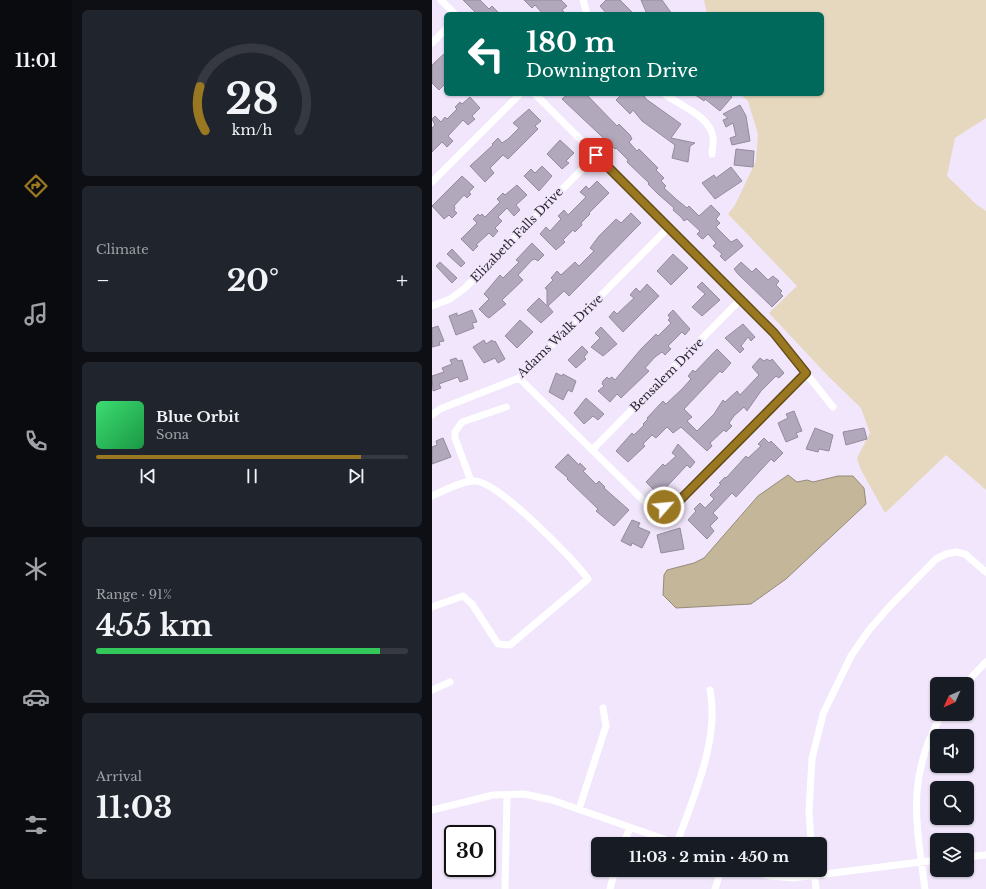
<!DOCTYPE html>
<meta charset="utf-8">
<style>
:root{--surface:#171b24;--page:#20242c;--text:#f1f3f6;--muted:#9ea1a6;--line:#363941;--accent:#9a7721}
body{margin:0;font-family:"Libre Baskerville",serif;background:var(--page);color:var(--text);height:100vh;display:flex;flex-direction:column;font-size:15px;white-space:nowrap}
*{box-sizing:border-box;margin:0}
p{font-size:13px;color:var(--muted)}
.icon{flex:none;width:22px;height:22px;fill:none;stroke:currentColor;stroke-width:2;stroke-linecap:round;stroke-linejoin:round}
.map{position:relative;flex:1;overflow:hidden}
.panel{display:flex;flex-direction:column;gap:10px;padding:10px;background:#0d0f14;width:360px}
.panel>*{flex:none}
.hud{position:absolute;left:12px;top:12px;width:380px;height:84px;border-radius:6px;box-shadow:0 1px 3px #0004;background:#00695c;color:#fff;overflow:hidden}
.needle{width:26px;rotate:225deg}
.fabs{position:absolute;left:498px;top:677px;display:grid;gap:8px}
.fabs a{display:grid;place-items:center;width:44px;height:44px;border-radius:6px;background:var(--surface);box-shadow:0 1px 3px #0004;font-size:20px}
.speed{position:absolute;left:12px;top:825px;display:flex;gap:8px;font-size:20px;font-weight:700;text-align:center}
.speed>*{display:grid;place-content:center;width:52px;height:52px;border-radius:50%;background:var(--surface);box-shadow:0 1px 3px #0004;line-height:1}
.speed .limit{border:2px solid #111;border-radius:6px;background:#fff;color:#111}
.pin{position:absolute;display:grid;place-items:center;width:34px;height:34px;color:#fff;margin:-17px;border-radius:8px;box-shadow:0 2px 6px #0006}
.me{position:absolute;width:44px;margin:-22px;rotate:63deg;stroke-linejoin:round;filter:drop-shadow(0 0 3px #0008)}
.turn{display:flex;align-items:center;gap:14px;height:84px;padding:0 16px;font-size:18px}
.turn .icon{width:52px;height:52px;stroke-width:2.5}
.turn b{display:block;font-size:28px;line-height:34px}
.big{font-size:30px;font-weight:800;line-height:1.1}
.panel .tile{flex:1;display:flex;flex-direction:column;justify-content:center;gap:6px;min-width:0;padding:0 14px;border-radius:6px;background:var(--page)}
.panel .dial{align-items:center;gap:0}
.dial svg{height:104px;overflow:visible;fill:none;stroke:var(--line);stroke-width:7;stroke-linecap:round;text-anchor:middle}
.dial text{fill:var(--text);stroke:none}
.song{display:flex;align-items:center;gap:12px}
.cover{width:48px;height:48px;border-radius:6px;background:linear-gradient(135deg,hsl(140 70% 55%),hsl(140 70% 35%))}
.played{height:4px;border-radius:2px;background:linear-gradient(90deg,var(--accent) 85%,var(--line) 85%)}
.keys{display:flex;justify-content:space-around;direction:ltr}
.heat{display:flex;justify-content:space-between;align-items:center;font-size:22px;direction:ltr}
.charge{height:6px;border-radius:3px;background:linear-gradient(90deg,#34c759 91%,var(--line) 0)}
.trip{position:absolute;left:159px;top:837px;width:236px;height:40px;border-radius:6px;background:var(--surface);box-shadow:0 1px 3px #0004;font-weight:800;line-height:40px;text-align:center}
main{display:flex;flex:1;min-height:0}
.tab-bar{display:flex;flex-direction:column;width:72px;justify-content:space-around;align-items:center;background:#090b0e;color:var(--muted)}
.tab-bar .icon{width:28px;height:28px}
.tab-bar .active{color:var(--accent)}
.tab-bar b{font-size:18px;color:var(--text)}
.map>svg:first-child{display:block}
.green{fill:#e5d8be}
.water{fill:#c4b699;stroke:#968b7a}
.building{fill:#b2a8bc;stroke:#958b9e}
.lines{fill:none;stroke-linecap:round;stroke-linejoin:round}
.street{stroke:#fff;stroke-width:7}
.route-casing{stroke:#644d15;stroke-width:10}
.route{stroke:#9a7721;stroke-width:7}
.labels{text-anchor:middle;stroke-width:4;stroke-linejoin:round;paint-order:stroke}
.street-label{font-size:12px;fill:#2c2830;stroke:#f1e6fb}
</style>
<main>
<nav class="tab-bar">
<b>11:01</b>
<svg class="icon active" aria-label="directions" viewBox="0 0 24 24"><path d="M12 3l9 9-9 9-9-9zM9 14v-3h6M13 9l2 2-2 2"/></svg>
<svg class="icon" aria-label="music" viewBox="0 0 24 24"><path d="M9 18V5l10-2v13"/><circle cx="6" cy="18" r="3"/><circle cx="16" cy="16" r="3"/></svg>
<svg class="icon" aria-label="phone" viewBox="0 0 24 24"><path d="M5 4h4l2 5-3 2q2 4 5 5l2-3 5 2v4C11 20 4 13 5 4z"/></svg>
<svg class="icon" aria-label="climate" viewBox="0 0 24 24"><path d="M12 3v18M4 7l16 10M4 17L20 7"/></svg>
<svg class="icon" aria-label="car" viewBox="0 0 24 24"><path d="M5 17H2v-5l4-1 3-4h7l3 4 3 1v5h-3M9 17h6M6 11h13"/><circle cx="7" cy="17" r="2"/><circle cx="17" cy="17" r="2"/></svg>
<svg class="icon" aria-label="filters" viewBox="0 0 24 24"><path d="M4 7h16M4 17h16"/><circle cx="9" cy="7" r="2"/><circle cx="15" cy="17" r="2"/></svg>
</nav>
<section class="panel">
<div class="tile dial"><svg viewBox="0 0 100 80">
<path d="M14 69A42 42 0 1 1 86 69"/>
<path d="M14 69A42 42 0 0 1 10 35" stroke="#9a7721"/>
<text x="50" y="56" font-size="32" font-weight="700">28</text>
<text x="50" y="72" font-size="11">km/h</text>
</svg></div>
<div class="tile"><p>Climate</p>
<div class="heat"><a>−</a><b class="big">20°</b><a>+</a></div>
</div>
<div class="tile">
<div class="song"><i class="cover"></i><div><b>Blue Orbit</b><p>Sona</p></div></div>
<div class="played"></div>
<div class="keys"><svg class="icon" aria-label="previous" viewBox="0 0 24 24"><path d="M18 5L8 12l10 7zM5 5v14"/></svg><svg class="icon" aria-label="pause" viewBox="0 0 24 24"><path d="M8 5v14M16 5v14"/></svg><svg class="icon" aria-label="next" viewBox="0 0 24 24"><path d="M6 5l10 7-10 7zM19 5v14"/></svg></div>
</div>
<div class="tile"><p>Range · 91%</p><b class="big">455 km</b><div class="charge"></div></div>
<div class="tile"><p>Arrival</p><b class="big">11:03</b></div>
</section>
<div class="map">
<svg width="554" height="889" viewBox="0 0 554 889">
<rect width="100%" height="100%" fill="#f1e6fb"/>
<path class="green" d="M272,0H554V118L523,138L515,176L545,205L554,211V490L514,455L453,513L429,470L425,458L438,433L429,408L396,376L337,313L365,286L296,214L303,205L324,161L326,134L316,101L308,94H390V14H275Z"/>
<path class="water" d="M356,475L365,482L375,480L381,482L406,476H421L432,488L434,504L354,579L319,604L244,608L231,595L232,575L235,570L262,563L272,558L326,496Z"/>
<path class="building" d="M31,0H48L57,9L60,6L68,14H45Z
M92,0H129L135,6L130,10L134,14H111L103,5L100,8Z
M174,0H188L202,14H175L168,6Z
M209,0H230L240,14H215Z
M14,52V83L7,90L0,83V65Z
M136,94H154L185,126L187,124L198,135L200,139L197,142L205,151L207,149L226,168L224,170L232,178L229,181L234,186L232,188L244,199L255,208L257,206L267,216L279,205L288,214L284,219L288,223L284,227L299,242L305,239L311,246L293,261L288,256L290,254L281,246L284,243L276,234L271,239L269,238L265,234L268,231L255,219L252,221L249,217L241,210L242,208L226,194L216,184L217,183L195,162L196,160L184,148L183,149L130,99Z
M190,94H211L214,99L249,124L239,138L263,143L258,146L256,162L240,158L243,145L210,121L201,110L198,114L184,100Z
M262,94H296L300,97L288,111L273,99L272,101Z
M38,97L48,108L40,116L43,119L36,125L31,120L16,136L21,141L15,147L10,142L0,152V128L3,125L0,119L3,116L9,122L13,117L15,119L25,109L23,107L28,102L30,104Z
M308,105L314,116L318,141L300,145L298,138L304,136L301,123L294,127L291,120L296,118L291,114Z
M97,109L109,121L103,126L106,129L76,159L71,155L58,168L62,173L53,182L38,166L61,145L60,144L66,138L70,143L76,139L87,128L81,123Z
M128,140L142,153L134,161L137,163L130,169L115,154Z
M304,149L322,151L321,167L302,165Z
M110,166L120,176L107,191L92,176L99,169L103,173Z
M299,167L310,181L283,199L270,183L282,175L284,178Z
M30,176L42,187L37,192L39,194L35,198L32,195L22,206L23,208L22,210L25,213L20,218L17,215L12,219L0,206Z
M165,181L177,193L157,213L158,214L149,223L150,225L143,232L141,230L131,240L133,242L124,250L108,234L114,227L118,231L129,219L126,216L132,210L136,215L154,197L148,192L154,186L157,189Z
M85,185L95,195L84,205L88,210L82,216L75,208L66,217L70,221L63,228L66,231L61,237L57,233L44,245L46,246L41,251L29,239L45,223L41,219L46,214L48,216L50,214L53,217L68,202L65,199L71,193L73,195Z
M199,213L209,223L137,296L132,291L116,306L121,312L109,323L95,310L107,298L115,306V290L113,288L121,280L119,278L125,271L129,275L143,262L147,266L162,251L158,248L167,236L184,219L189,223Z
M100,243L112,255L106,261L103,259L100,260L86,275L91,280L70,300L74,304L57,318L54,316L47,309L57,299L52,294L68,275L71,278L87,262L84,260Z
M20,249L33,263L29,267L15,254Z
M241,254L256,268L239,285L225,271Z
M8,262L25,278L20,283L4,266Z
M309,262L320,272L324,268L336,280L341,276L347,281L344,285L350,291L348,293L351,296L340,307L306,274L302,269Z
M270,282L288,300L270,316L260,307L273,294L265,287Z
M215,284L227,296L191,332L177,317L182,311L185,314L202,298L198,295L204,288L208,292Z
M40,310L45,322L40,323L42,328L24,335L17,316L25,313V316Z
M241,310L258,329L253,335L250,332L236,346L239,349L233,355L230,352L223,357L213,368L217,371L189,398L185,394L178,402L166,391L172,386L170,384L171,381L175,377L177,379L180,377L183,380L209,349L224,334L226,336L239,323L236,320L238,318L236,315Z
M88,320L101,332L85,348L73,336Z
M311,324L323,337L319,341L316,337L309,346L312,349L308,353L293,338Z
M6,326L12,341L7,342L8,345L0,347V328Z
M169,327L185,344L171,356L159,347L168,338L163,333Z
M52,340L54,344L60,340L61,342L63,341L73,359L66,363L63,358L52,363L41,347Z
M150,346L156,352L152,357L154,359L144,368L136,360Z
M285,349L299,363L290,373L288,371L252,409L260,417L255,421L265,431L282,414L291,400L293,402L305,391L308,395L327,375L320,367L328,358L332,361L335,359L338,361L340,359L352,373L347,378L344,376L329,391L315,411L312,407L302,416L297,423L300,426L294,432L292,430L278,443L280,446L275,451L249,427L241,433L235,427L224,438L220,435L211,444L213,446L196,462L184,451L200,433L202,435L212,425L211,424L216,419L215,418L231,401L234,404L250,389L259,379L256,376L261,370L263,372Z
M24,358L26,361L30,360L36,379L28,382L26,377L7,384L9,388L1,391L0,376L12,372L10,368L20,364L18,360Z
M124,373L130,376L131,374L144,381L140,392L136,390L131,400L117,392Z
M154,398L172,414L166,420L161,416L152,424L142,413Z
M362,411L370,431L364,433L366,437L354,442L346,423L356,418L354,414Z
M383,428L401,435L397,451L387,449L386,452L374,449Z
M432,428L435,439L414,445L411,432Z
M11,438L19,457L0,464V447L5,445L4,441Z
M332,438L337,443L339,441L351,453L342,462L339,459L304,497L300,493L281,513L286,518L278,526L282,531L275,539L256,520L264,511L262,509L268,503L273,508L282,499L278,495L289,484L287,483L293,477L294,478L314,456L316,458L329,446L326,444Z
M246,444L263,462L258,468L255,465L227,495L214,482L231,464L233,466L244,456L240,453Z
M136,454L147,465L148,463L154,469L151,471L164,484L167,481L173,487L172,488L197,510L182,526L164,511L166,509L135,479L136,478L123,467Z
M200,520L208,523L206,527L218,532L210,548L200,543L199,546L189,541Z
M248,528L252,549L229,553L225,535Z"/>
<g class="lines">
<path class="street" d="M9,0L23,14
M151,0L155,14
M0,43L14,29
M103,94L342,333L401,407
M233,94C248,106 279,116 281,138C282,143 280,149 280,154
M0,182L88,94
M0,306L18,299L33,288L164,155
M87,378L212,501C224,509 235,508 247,501L374,373
M0,415L8,409L87,378L237,227
M160,450L309,299
M39,481L23,438V432L30,422L74,407
M0,496C11,491 32,480 43,481C65,481 142,559 156,579L78,645L66,644L40,604L31,596L0,607
M533,684L554,662
M0,690L18,682
M147,809L174,726L171,708
M0,810L61,795L92,794L120,800L246,844
M245,843C261,798 288,739 278,690
M191,844L198,828
M379,844L377,810L380,759L391,714L419,656L437,630L457,607L504,559L514,554L524,552L533,554L554,572
M535,857L554,855
M316,870L338,876L361,878L505,860
M382,870L384,889
M73,889L75,795
M178,889L183,870
M283,889L289,870
M493,889C484,821 474,777 510,714"/>
</g>
<g class="lines">
<g class="route-casing">
<path id="route" d="M164,155L342,333L374,373L247,501L232,507"/>
</g>
<use href="#route" class="route"/>
</g>
<g class="labels">
<g class="street-label">
<text transform="translate(85 235) rotate(-46)" y="4">Elizabeth Falls Drive</text>
<text transform="translate(128 336) rotate(-44)" y="4">Adams Walk Drive</text>
<text transform="translate(235 375) rotate(-45)" y="4">Bensalem Drive</text>
</g>
</g>
</svg>
<div class="fabs">
<a><svg class="needle" viewBox="-14 -14 28 28"><path d="M0-13l5 13h-10z" fill="#e53935"/><path d="M0 13l5-13h-10z" fill="#9ea1a6"/></svg></a>
<a><svg class="icon" aria-label="sound" viewBox="0 0 24 24"><path d="M4 9h4l5-4v14l-5-4H4zM17 9q2 3 0 6"/></svg></a>
<a><svg class="icon" aria-label="search" viewBox="0 0 24 24"><circle cx="10" cy="10" r="6"/><path d="M15 15l6 6"/></svg></a>
<a><svg class="icon" aria-label="layers" viewBox="0 0 24 24"><path d="M12 4l9 5-9 5-9-5zM3 14l9 5 9-5"/></svg></a>
</div>
<div class="speed"><div class="limit">30</div></div>
<div class="pin" style="left:164px;top:155px;background:#d93025"><svg class="icon" aria-label="arrive" viewBox="0 0 24 24"><path d="M6 21V4h12l-3 4 3 4H6"/></svg></div>
<svg class="me" style="left:232px;top:507px" viewBox="-20 -20 40 40"><circle r="17" fill="#9a7721" stroke="#fff" stroke-width="3"/><path d="M0-11L8 9 0 5-8 9z" fill="#fff"/></svg>
<div class="trip">11:03 · 2 min · 450 m</div>
<div class="hud">
<div class="turn"><svg class="icon" aria-label="left" viewBox="0 0 24 24"><path d="M17 20v-9H6M10 6l-5 5 5 5"/></svg><div><b>180 m</b>Downington Drive</div></div>
</div>
</div>
</main>
